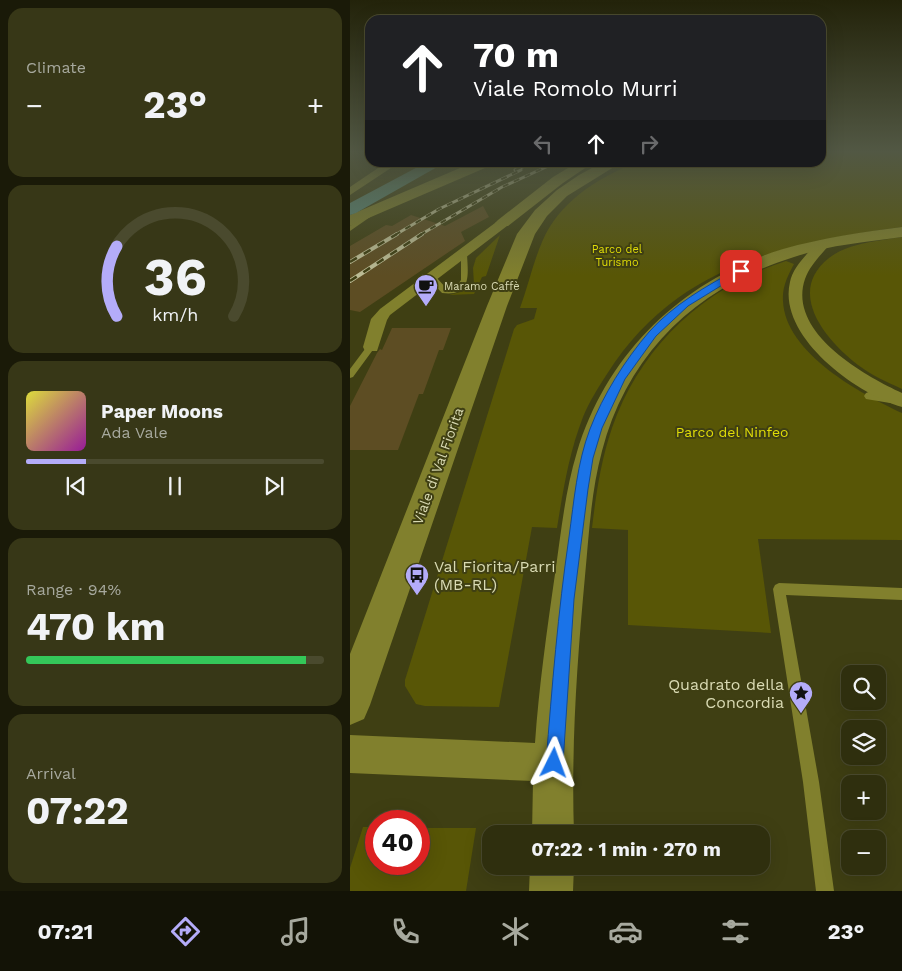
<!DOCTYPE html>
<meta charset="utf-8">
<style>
:root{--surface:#2f2f0e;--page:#373717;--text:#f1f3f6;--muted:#a7a99e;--line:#4a4a2e;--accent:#b4acf9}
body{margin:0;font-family:"Work Sans",sans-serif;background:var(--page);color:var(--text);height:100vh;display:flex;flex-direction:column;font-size:19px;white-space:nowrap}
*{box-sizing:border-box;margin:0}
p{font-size:16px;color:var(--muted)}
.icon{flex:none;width:28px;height:28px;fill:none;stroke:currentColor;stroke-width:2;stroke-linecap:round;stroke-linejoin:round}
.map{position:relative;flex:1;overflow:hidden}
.sheet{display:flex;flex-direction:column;gap:8px;padding:8px;background:#1a1a08;width:350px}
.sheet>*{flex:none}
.hud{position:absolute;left:15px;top:15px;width:461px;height:152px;border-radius:15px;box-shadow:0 5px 20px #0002,0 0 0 1px var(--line);background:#202124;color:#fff;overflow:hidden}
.buttons{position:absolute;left:491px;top:665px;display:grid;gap:10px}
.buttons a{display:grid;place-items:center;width:45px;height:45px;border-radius:10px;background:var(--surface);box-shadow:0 5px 20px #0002,0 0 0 1px var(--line);font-size:25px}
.speed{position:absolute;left:15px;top:810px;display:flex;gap:10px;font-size:25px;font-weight:700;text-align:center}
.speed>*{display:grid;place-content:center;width:65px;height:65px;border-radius:50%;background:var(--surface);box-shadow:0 5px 20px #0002,0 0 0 1px var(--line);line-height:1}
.speed .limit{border:8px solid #d22;background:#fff;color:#111}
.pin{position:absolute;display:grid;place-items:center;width:42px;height:42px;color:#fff;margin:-21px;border-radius:10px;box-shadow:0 2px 8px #0006}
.me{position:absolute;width:55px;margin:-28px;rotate:3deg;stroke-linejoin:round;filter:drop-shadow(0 0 4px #0008)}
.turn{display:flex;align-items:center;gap:18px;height:105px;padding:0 25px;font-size:22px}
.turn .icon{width:65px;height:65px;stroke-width:2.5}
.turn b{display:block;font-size:35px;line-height:42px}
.lanes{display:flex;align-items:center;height:48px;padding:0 25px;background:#0003;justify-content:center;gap:25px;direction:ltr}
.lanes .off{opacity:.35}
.big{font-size:38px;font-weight:700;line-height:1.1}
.sheet .tile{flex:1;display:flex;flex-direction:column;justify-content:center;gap:8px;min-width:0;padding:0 18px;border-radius:15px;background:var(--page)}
.sheet .dial{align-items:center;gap:0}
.dial svg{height:130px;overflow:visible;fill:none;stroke:var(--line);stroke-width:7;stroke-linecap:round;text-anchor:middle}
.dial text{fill:var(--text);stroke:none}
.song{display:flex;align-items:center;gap:15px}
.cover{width:60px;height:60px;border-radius:8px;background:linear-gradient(135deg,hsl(60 70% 55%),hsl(300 70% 35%))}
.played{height:5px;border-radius:2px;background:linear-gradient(90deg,var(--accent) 20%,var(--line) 20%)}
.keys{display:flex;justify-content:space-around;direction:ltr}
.heat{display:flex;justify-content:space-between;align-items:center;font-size:28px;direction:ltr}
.charge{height:8px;border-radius:4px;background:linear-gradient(90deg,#34c759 94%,var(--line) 0)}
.trip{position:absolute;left:132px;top:825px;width:288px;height:50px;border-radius:15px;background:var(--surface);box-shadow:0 5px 20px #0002,0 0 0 1px var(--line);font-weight:700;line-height:50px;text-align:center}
.tabs{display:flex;height:80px;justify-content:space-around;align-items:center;background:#131306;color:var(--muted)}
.tabs .icon{width:35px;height:35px}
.tabs .on{color:var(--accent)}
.tabs b{font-size:22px;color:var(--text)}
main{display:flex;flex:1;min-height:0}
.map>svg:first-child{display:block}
.green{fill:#585606}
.building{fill:#5d4d23}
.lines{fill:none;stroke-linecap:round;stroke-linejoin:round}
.service{fill:#81802d;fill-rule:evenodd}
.pedestrian{fill:#81802d;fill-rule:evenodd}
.minor{fill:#81802d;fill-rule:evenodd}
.tertiary{fill:#81802d;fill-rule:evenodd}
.secondary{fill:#81802d;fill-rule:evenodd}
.primary{fill:#598a7d;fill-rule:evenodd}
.rail-far1-casing{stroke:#bdbd96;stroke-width:3}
.rail-casing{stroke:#bdbd96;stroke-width:4}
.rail-far1{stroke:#3f3f13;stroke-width:2;stroke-dasharray:6;stroke-linecap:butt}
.rail{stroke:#3f3f13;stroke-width:2.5;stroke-dasharray:8;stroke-linecap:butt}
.route{fill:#1a73e8;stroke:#114b97}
.labels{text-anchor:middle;stroke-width:4;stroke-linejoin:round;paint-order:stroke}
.far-park-label{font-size:11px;fill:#e1dd07;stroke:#3f3f13}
.far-poi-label{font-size:11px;fill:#d9dab3;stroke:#3f3f13;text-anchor:start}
.park-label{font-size:14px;fill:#e1dd07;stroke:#3f3f13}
.street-label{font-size:14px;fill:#d9dab3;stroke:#3f3f13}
.near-poi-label{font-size:16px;fill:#d9dab3;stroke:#3f3f13;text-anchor:start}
</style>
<main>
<section class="sheet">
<div class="tile"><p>Climate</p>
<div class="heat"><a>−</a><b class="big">23°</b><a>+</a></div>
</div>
<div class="tile dial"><svg viewBox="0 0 100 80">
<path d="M14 69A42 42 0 1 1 86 69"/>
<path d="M14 69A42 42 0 0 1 14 26" stroke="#b4acf9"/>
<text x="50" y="56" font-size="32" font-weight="700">36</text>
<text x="50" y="72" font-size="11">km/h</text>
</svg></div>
<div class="tile">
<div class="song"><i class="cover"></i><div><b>Paper Moons</b><p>Ada Vale</p></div></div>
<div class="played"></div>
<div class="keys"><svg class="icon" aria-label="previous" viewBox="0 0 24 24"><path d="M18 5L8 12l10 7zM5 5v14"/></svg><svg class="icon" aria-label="pause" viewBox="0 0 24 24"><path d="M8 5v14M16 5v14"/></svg><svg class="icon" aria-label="next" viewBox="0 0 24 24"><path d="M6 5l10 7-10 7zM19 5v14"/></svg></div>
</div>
<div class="tile"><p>Range · 94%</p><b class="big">470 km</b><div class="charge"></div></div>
<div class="tile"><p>Arrival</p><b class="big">07:22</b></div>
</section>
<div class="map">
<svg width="552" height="891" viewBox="0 0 552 891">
<rect width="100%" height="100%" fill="#3f3f13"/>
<path class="green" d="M471,151H552V227C434,243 325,266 257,374C248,388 239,402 233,417C219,453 213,491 207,528L182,527L149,707L75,706L66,704L55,686V680L164,329L167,325L184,319L187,308H170C178,286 183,263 192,242C209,202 246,179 285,163L471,162Z
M150,235L136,276L132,277L124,294L99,295L118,290L124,284L123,268L126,258Z
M552,237V389C537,382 521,375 508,365C477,341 435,293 479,258C498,243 528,241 552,237Z
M436,261L444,264C438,276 432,286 433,301C435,353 511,394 552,413V540L408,539L421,633L278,625V530L242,528C246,494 251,460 262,428C290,347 354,287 436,261Z
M13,827H26V864H69V828H126L116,891H0V868Z"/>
<path class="building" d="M133,206L139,217L111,232L115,241L10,312L0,310V246L36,225L42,226L61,215L95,226Z
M42,328H101L93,350H89L73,394H69L48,450H0V406L27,353L30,349L32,350Z"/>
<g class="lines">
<path class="service" d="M18,214L23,215L0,231V226Z
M114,252L117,254C118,275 122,297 92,293L78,278L85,276L97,289L106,287L111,280V254Z
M21,344L25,347L3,377L0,378V369L18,345Z
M429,583L552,588V600L436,595L469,782L484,891H466L453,782L423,589L425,585Z"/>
<path class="pedestrian" d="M521,391L551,396L552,400L546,404L516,399L514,396L516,393Z"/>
<path class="minor" d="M37,162H50L0,195V187Z
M153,219L157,220L159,223L157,226L40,315L37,320L27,351H15L13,347L21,319L30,309L149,220Z
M473,240L480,244C471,255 460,265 455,279C437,332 513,375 552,393V407C506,394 427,336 440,282C443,266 459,253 468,241Z"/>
<path class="tertiary" d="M228,162H244L213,183L158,226H148L145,223L148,220L203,177Z
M552,227V237C516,242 479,245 444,257C348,287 278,352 252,451C241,492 239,534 235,576C227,662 221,747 224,834H182L183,781L0,773V735L185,743C189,686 197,630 205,574C211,533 215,491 227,452C257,352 334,279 433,249C472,238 512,232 552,227Z
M180,866H224L223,891H179Z"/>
<path class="secondary" d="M124,162H144L142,165L0,226V215Z
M253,162H272L217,196L197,216L185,234L157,306L20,705L14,719L0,725V654L137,306L167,234L185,210L207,190L229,175Z"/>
<path class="primary" d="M77,162H96L6,213L0,215V203Z"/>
<g class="rail-far1-casing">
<path id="rail-far1" d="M165,170L184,162
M45,235L89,209L171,170
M70,235L152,187L207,162"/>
</g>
<g class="rail-casing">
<path id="rail" d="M0,262L47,234
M0,281L72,234"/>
</g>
<use href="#rail-far1" class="rail-far1"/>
<use href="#rail" class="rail"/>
</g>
<linearGradient id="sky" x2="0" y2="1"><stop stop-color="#23230a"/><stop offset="0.55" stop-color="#525844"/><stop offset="1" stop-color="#525844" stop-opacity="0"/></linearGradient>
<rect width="552" height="276" fill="url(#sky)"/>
<path class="route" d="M388,269L395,271L338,306L306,336L275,379L252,428L243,458L238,489L224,599L213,763L211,769L204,771L198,769L196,763C202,687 208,612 219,537C224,501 227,463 240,429C253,395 275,360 299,332C323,305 356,286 388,269Z"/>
<defs>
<g id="cafe-pin" transform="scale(1.25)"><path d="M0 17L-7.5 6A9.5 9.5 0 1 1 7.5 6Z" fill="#b4acf9" stroke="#3f3f13"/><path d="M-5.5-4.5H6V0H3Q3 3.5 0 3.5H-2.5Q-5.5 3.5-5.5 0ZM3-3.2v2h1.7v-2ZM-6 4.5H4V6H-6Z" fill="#111"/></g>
<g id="bus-pin" transform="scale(1.25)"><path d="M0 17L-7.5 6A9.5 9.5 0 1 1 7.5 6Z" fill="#b4acf9" stroke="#3f3f13"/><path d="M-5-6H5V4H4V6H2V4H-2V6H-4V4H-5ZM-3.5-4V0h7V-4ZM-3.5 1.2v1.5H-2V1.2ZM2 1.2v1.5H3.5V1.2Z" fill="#111"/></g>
<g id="sight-pin" transform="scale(1.25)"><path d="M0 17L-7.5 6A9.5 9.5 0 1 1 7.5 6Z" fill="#b4acf9" stroke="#3f3f13"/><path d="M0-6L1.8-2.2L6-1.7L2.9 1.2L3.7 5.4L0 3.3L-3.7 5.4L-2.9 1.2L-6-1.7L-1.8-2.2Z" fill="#111"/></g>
</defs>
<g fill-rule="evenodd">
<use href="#cafe-pin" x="76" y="286"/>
<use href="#bus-pin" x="67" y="575"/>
<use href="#sight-pin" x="451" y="693"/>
</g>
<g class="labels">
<g class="far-park-label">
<text x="267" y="253">Parco del<tspan x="267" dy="13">Turismo</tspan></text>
</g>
<g class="far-poi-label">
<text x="94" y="290">Maramo Caffè</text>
</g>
<g class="park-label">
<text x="382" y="437">Parco del Ninfeo</text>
</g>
<g class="street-label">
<text transform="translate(88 466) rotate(-70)" y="5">Viale di Val Fiorita</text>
</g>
<g class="near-poi-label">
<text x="84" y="572">Val Fiorita/Parri<tspan x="84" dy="18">(MB-RL)</tspan></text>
<text x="434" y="690" text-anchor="end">Quadrato della<tspan x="434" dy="18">Concordia</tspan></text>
</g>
</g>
</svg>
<div class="buttons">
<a><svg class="icon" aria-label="search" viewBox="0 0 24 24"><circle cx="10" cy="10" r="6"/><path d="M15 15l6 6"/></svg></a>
<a><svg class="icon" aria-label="layers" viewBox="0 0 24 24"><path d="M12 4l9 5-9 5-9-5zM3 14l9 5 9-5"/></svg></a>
<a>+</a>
<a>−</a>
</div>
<div class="speed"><div class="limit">40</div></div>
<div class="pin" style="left:391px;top:271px;background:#d93025"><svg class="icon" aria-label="arrive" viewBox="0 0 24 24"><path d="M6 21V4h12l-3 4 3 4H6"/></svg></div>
<svg class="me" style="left:204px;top:763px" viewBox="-20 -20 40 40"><path d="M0-17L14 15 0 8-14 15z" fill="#1a73e8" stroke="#fff" stroke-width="4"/></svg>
<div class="trip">07:22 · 1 min · 270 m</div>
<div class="hud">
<div class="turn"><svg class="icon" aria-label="ahead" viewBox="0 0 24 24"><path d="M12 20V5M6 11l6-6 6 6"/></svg><div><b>70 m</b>Viale Romolo Murri</div></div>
<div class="lanes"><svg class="icon off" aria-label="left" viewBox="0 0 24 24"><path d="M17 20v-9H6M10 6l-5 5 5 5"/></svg><svg class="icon" aria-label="ahead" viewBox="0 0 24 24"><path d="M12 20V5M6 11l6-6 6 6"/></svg><svg class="icon off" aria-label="right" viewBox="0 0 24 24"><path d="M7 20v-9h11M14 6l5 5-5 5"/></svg></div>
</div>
</div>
</main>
<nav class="tabs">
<b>07:21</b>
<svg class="icon on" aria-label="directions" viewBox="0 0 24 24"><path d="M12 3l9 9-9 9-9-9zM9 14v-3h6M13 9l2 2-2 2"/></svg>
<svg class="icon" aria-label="music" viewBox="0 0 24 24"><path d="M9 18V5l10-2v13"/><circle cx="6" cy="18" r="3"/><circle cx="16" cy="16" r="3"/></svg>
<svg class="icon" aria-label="phone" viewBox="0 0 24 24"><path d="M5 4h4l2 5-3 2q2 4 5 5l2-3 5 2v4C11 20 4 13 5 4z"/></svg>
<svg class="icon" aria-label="climate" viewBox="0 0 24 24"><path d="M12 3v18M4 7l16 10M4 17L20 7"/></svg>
<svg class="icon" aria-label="car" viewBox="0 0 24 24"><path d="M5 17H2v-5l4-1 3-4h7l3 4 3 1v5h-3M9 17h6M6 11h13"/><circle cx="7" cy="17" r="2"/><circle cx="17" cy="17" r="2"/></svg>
<svg class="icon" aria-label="filters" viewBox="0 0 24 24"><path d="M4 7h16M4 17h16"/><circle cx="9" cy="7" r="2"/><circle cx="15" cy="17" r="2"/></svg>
<b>23°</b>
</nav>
